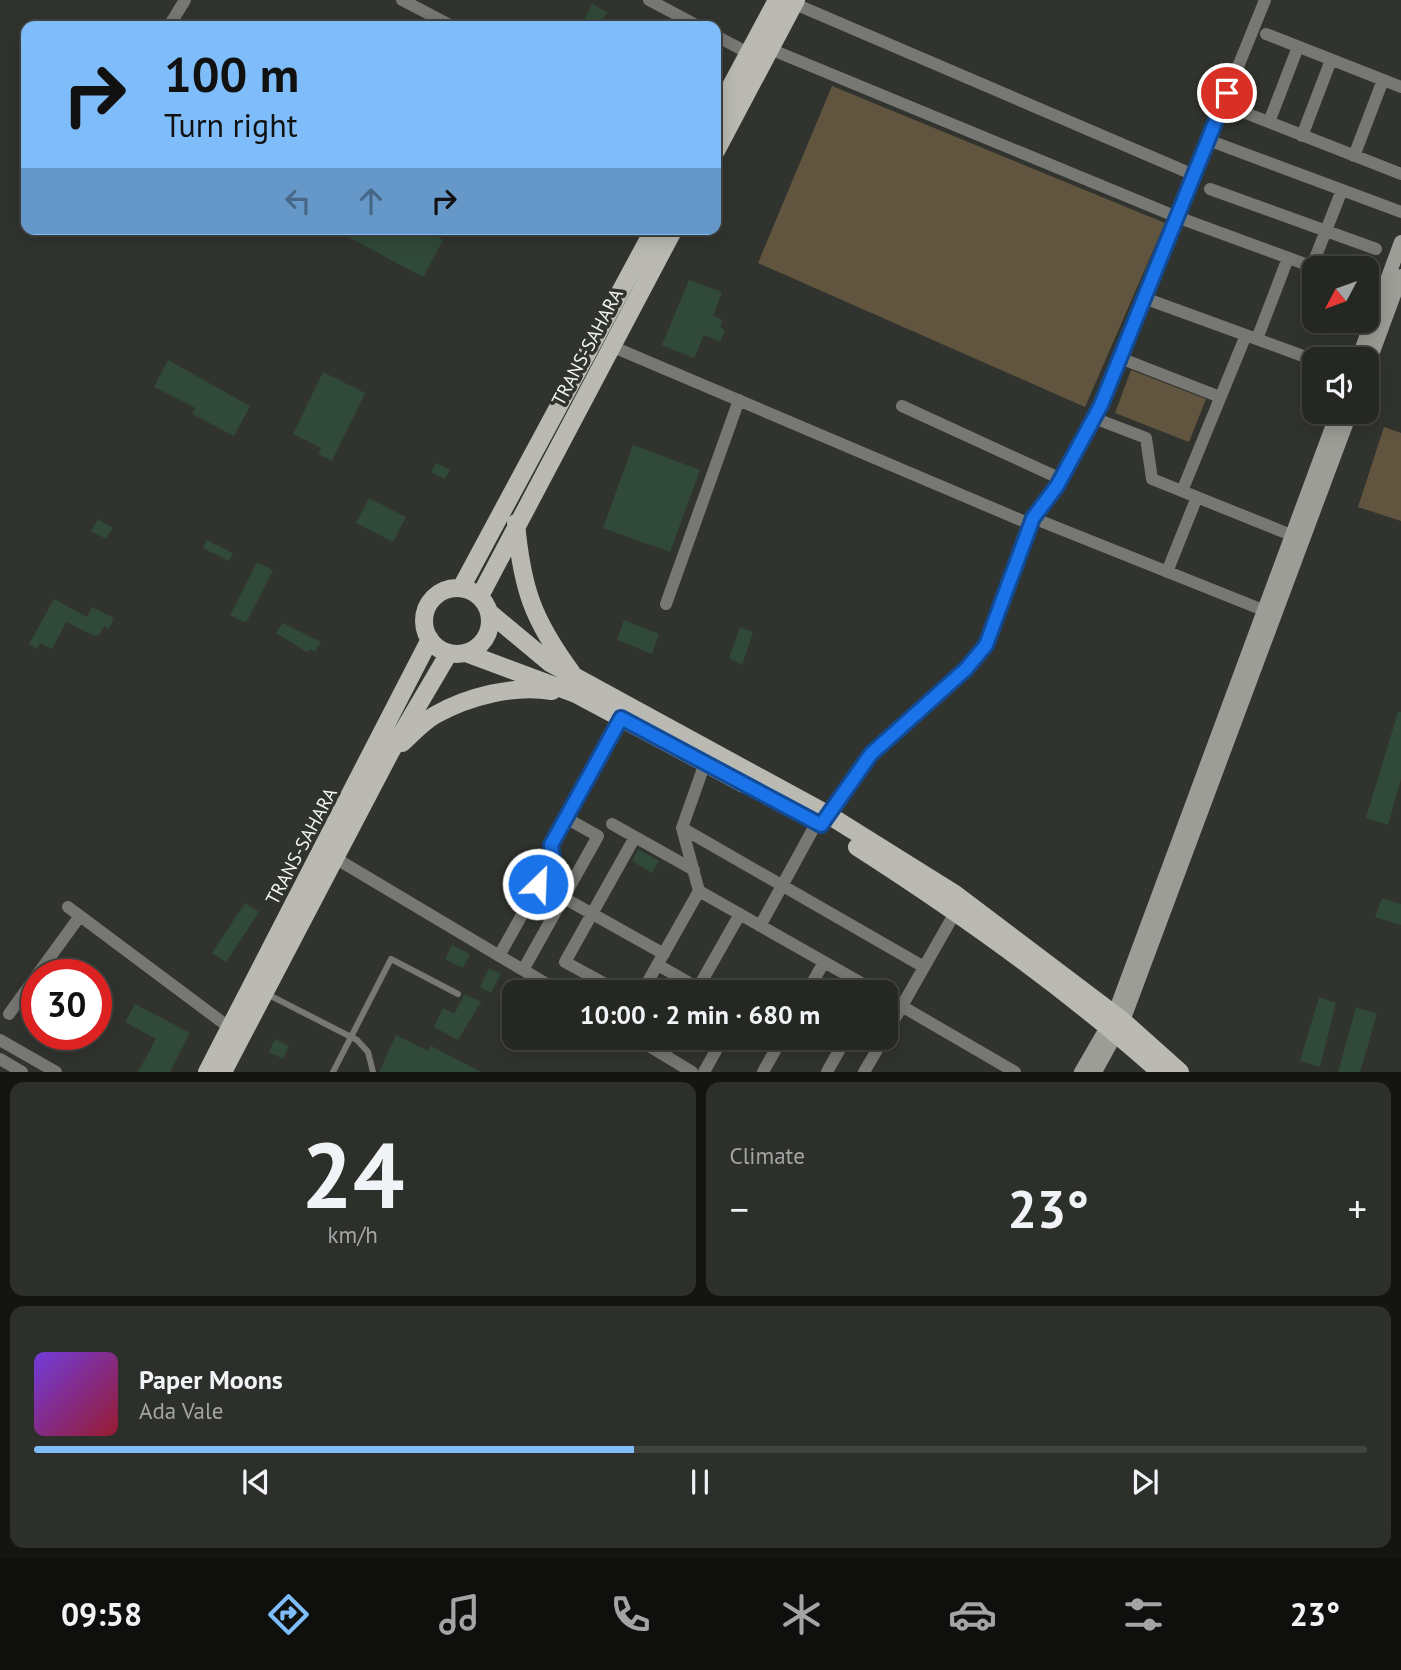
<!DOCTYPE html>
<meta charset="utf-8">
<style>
:root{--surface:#252722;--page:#2d2f2a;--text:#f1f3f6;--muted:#a3a5a5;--line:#424440;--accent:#7fbdfa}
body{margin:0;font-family:"PT Sans",sans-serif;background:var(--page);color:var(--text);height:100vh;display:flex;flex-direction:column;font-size:26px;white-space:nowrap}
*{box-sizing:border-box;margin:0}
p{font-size:23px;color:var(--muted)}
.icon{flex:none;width:38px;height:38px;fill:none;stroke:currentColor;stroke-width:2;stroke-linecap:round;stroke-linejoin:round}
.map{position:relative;height:1072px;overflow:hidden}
.panel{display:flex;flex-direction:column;gap:10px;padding:10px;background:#141513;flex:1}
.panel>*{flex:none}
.banner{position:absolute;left:21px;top:21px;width:700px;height:214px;border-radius:14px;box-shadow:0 4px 18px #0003,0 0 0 2px var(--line);background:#7fbdfa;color:#111;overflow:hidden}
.needle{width:46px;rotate:229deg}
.tools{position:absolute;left:1302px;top:256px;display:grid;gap:14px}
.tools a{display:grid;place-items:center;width:77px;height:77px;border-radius:14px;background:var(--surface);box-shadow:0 4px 18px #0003,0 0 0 2px var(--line);font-size:35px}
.speed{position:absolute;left:21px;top:959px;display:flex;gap:14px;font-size:35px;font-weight:700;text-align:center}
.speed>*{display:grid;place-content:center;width:91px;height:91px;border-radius:50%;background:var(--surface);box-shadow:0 4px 18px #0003,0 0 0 2px var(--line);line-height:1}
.speed .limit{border:10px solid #d22;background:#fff;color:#111}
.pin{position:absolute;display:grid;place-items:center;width:60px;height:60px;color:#fff;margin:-30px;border:4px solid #fff;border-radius:50%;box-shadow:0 2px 7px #0007}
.me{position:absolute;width:77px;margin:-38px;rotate:24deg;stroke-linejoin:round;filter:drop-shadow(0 0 5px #0008)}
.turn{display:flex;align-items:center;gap:24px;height:147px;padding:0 28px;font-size:32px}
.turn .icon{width:91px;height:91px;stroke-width:2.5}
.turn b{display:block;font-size:49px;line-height:60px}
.lanes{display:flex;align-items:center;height:66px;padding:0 28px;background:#0003;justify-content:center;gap:35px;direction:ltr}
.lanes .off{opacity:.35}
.big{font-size:52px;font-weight:700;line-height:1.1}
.panel .card{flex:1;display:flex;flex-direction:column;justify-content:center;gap:10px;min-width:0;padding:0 24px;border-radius:14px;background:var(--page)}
.panel .dial{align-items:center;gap:0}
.dial b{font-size:91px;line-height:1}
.song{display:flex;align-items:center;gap:21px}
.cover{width:84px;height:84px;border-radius:10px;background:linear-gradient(135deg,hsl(260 70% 55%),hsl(350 70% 35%))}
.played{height:7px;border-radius:4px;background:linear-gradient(90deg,var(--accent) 45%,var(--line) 45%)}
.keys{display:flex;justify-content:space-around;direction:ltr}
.heat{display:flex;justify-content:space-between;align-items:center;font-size:38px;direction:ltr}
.panel .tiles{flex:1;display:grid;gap:10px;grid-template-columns:1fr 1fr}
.card:last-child{grid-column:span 2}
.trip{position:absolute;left:502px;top:980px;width:396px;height:70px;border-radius:14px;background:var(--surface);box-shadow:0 4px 18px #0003,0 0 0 2px var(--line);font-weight:700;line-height:70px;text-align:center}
.tab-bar{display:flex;height:112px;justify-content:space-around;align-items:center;background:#0f100e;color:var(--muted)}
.tab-bar .icon{width:49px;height:49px}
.tab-bar .current{color:var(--accent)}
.tab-bar b{font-size:32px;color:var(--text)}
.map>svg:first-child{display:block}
.green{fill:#62553f}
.building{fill:#314938}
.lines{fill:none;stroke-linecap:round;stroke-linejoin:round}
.service{stroke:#777773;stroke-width:6}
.minor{stroke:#777773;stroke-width:12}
.secondary{stroke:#9d9d97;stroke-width:14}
.primary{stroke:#babab3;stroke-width:18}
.route-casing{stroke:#114b97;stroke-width:18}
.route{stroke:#1a73e8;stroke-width:12}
.labels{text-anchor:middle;stroke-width:7;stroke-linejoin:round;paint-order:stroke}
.street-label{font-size:19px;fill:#f3f5f1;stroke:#31342e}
</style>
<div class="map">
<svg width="1401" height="1072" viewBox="0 0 1401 1072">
<rect width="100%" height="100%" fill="#31342e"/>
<path class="green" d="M832,86L1165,223L1085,407L758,263Z
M1131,370L1206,399L1189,442L1115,413Z
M1384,427L1401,433V521L1358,507Z"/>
<path class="building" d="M592,4L607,12L600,26H581Z
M333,229H422L443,240L423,277Z
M689,280L722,292L713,316L723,320L720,327L725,330L720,342L704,335L694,358L662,345Z
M168,360L250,406L234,436L192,414L195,408L154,387Z
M323,372L365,393L332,461L318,454L321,448L293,434Z
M633,445L700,470L670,552L603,528Z
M436,463L450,470L445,479L431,472Z
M369,498L406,517L393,542L356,523Z
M98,519L113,528L106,539L91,531Z
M207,540L233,553L229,561L203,548Z
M257,562L273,570L246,623L230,615Z
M54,599L87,617L92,607L114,618L109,629L104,626L99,635L95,636L66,622L52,649L40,643L37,649L29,644Z
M624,620L659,634L652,654L617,640Z
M283,623L321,642L315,652L310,649L307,652L276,633Z
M740,627L753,632L742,665L729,658Z
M1398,712H1401V779L1388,825L1366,818Z
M638,849L659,861L652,873L632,861Z
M1382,898L1401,904V925L1375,917Z
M245,903L259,912L226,962L212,953Z
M452,945L470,954L463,968L445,959Z
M489,968L501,974L491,993L480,987Z
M465,994L481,1002L458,1040L434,1027L443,1008L454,1014Z
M1319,997L1336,1003L1320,1067L1300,1061Z
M135,1004L190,1033L170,1072H138L156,1039L125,1022Z
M1356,1007L1377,1014L1360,1072H1338Z
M396,1035L428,1051L431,1046L481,1072H379Z
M275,1039L289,1046L283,1059L269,1052Z"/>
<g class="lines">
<path class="service" d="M267,994L357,1040L368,1052L373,1072
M333,1072L391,959L458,994"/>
<path class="minor" d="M402,0L452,26
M649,0L698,26
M795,4L1194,175
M169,26L185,0
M1266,34L1401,87
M716,36L756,57
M770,49L1177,217L1316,268
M1238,110L1401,174
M1269,122L1298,47
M1302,136L1331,60
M1208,140L1401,212
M1354,156L1383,80
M1210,189L1376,249
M1312,266L1342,190
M1367,286L1390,295
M1144,298L1314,360
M1257,339L1288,258
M611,346L1030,524
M1120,358L1220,397
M902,406L1061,479
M1094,418L1146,438L1152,479L1301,539
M1182,491L1246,335
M1033,518L1273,614
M1167,572L1197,497
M666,604L739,400
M705,763L682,828L699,891L877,992
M612,824L694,870
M822,825L871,754L966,669L986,645L1033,518L1057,486L1101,405L1265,0
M682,828L924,967
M335,858L560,992
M539,884L664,954
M68,907L230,1028
M760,926L817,822
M499,956L553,859L551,845L621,718
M658,965L705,992
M523,970L598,836L566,818
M37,975L80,916
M698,988L740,914
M620,992L565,962L635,837
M642,992L699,891
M807,992L824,962
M886,997L1015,1072
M9,1014L37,975
M886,1034L956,911
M636,1038L692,1072
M0,1040L56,1072
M0,1059L22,1072
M704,1072L723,1038
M763,1072L782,1038
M827,1072L846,1038
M864,1072L884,1038"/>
<path class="secondary" d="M1358,359L1401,242
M1367,368L1401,276
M1081,1072L1114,1015L1338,411
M1095,1072L1123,1021L1351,411"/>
<path class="primary" d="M716,114L777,0
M716,151L796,0
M516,523C522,589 533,620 572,673
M461,588L654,229
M424 621a33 33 0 1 1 66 0a33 33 0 1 1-66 0Z
M480,596L674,229
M490,613L550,663L827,814L955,894L1123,1021L1180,1072
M466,653L576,694L744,784
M402,743C412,734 423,722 435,715C469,696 513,685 552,691
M857,847C963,915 1066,988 1160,1072
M207,1072L430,639
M223,1072L390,753L449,653"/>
</g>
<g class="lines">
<g class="route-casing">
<path id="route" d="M538,884L553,859L551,845L621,718L821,825L871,754L966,669L986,645L1033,518L1057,486L1101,405L1227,93"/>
</g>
<use href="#route" class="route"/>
</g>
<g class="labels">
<g class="street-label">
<text transform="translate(587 347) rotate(-62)" y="7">TRANS-SAHARA</text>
<text transform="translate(301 846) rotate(-62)" y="7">TRANS-SAHARA</text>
</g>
</g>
</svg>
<div class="tools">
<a><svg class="needle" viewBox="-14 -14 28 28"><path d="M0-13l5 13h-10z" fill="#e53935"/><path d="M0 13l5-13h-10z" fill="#a3a5a5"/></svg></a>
<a><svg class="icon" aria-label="sound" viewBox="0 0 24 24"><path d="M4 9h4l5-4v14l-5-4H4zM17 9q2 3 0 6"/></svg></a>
</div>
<div class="speed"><div class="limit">30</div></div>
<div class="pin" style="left:1227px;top:93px;background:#d93025"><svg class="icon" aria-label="arrive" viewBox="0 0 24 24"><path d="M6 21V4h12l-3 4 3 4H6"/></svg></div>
<svg class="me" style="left:538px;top:884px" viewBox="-20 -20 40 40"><circle r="17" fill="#1a73e8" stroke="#fff" stroke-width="3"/><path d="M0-11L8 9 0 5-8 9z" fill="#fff"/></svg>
<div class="trip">10:00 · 2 min · 680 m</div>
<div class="banner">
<div class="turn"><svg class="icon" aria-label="right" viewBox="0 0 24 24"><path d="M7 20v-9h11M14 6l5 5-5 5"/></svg><div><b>100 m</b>Turn right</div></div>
<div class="lanes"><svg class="icon off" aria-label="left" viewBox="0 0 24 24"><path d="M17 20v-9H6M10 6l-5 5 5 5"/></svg><svg class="icon off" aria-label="ahead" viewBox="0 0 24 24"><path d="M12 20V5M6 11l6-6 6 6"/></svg><svg class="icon" aria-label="right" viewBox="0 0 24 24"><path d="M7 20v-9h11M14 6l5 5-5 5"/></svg></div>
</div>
</div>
<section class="panel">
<div class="tiles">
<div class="card dial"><b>24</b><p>km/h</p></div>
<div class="card"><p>Climate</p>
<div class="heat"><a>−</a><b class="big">23°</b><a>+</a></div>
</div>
<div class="card">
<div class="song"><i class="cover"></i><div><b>Paper Moons</b><p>Ada Vale</p></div></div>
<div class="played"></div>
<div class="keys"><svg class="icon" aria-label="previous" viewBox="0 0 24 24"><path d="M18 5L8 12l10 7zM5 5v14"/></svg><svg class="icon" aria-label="pause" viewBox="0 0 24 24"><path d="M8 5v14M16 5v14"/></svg><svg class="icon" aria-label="next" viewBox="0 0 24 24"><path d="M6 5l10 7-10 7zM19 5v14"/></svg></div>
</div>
</div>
</section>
<nav class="tab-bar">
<b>09:58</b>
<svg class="icon current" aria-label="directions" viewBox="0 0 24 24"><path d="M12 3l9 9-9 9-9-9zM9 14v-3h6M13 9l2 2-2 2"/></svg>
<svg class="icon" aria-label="music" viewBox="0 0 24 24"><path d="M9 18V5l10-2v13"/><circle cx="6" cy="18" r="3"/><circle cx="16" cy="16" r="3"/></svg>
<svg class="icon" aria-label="phone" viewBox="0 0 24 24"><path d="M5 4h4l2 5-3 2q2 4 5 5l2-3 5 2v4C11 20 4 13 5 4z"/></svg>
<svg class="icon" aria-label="climate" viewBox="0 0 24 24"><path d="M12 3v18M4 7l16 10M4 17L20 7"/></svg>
<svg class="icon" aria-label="car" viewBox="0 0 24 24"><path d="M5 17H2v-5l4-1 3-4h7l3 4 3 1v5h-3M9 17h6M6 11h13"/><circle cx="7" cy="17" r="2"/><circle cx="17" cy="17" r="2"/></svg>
<svg class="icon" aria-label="filters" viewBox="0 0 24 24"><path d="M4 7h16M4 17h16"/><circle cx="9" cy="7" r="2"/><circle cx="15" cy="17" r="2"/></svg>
<b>23°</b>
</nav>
